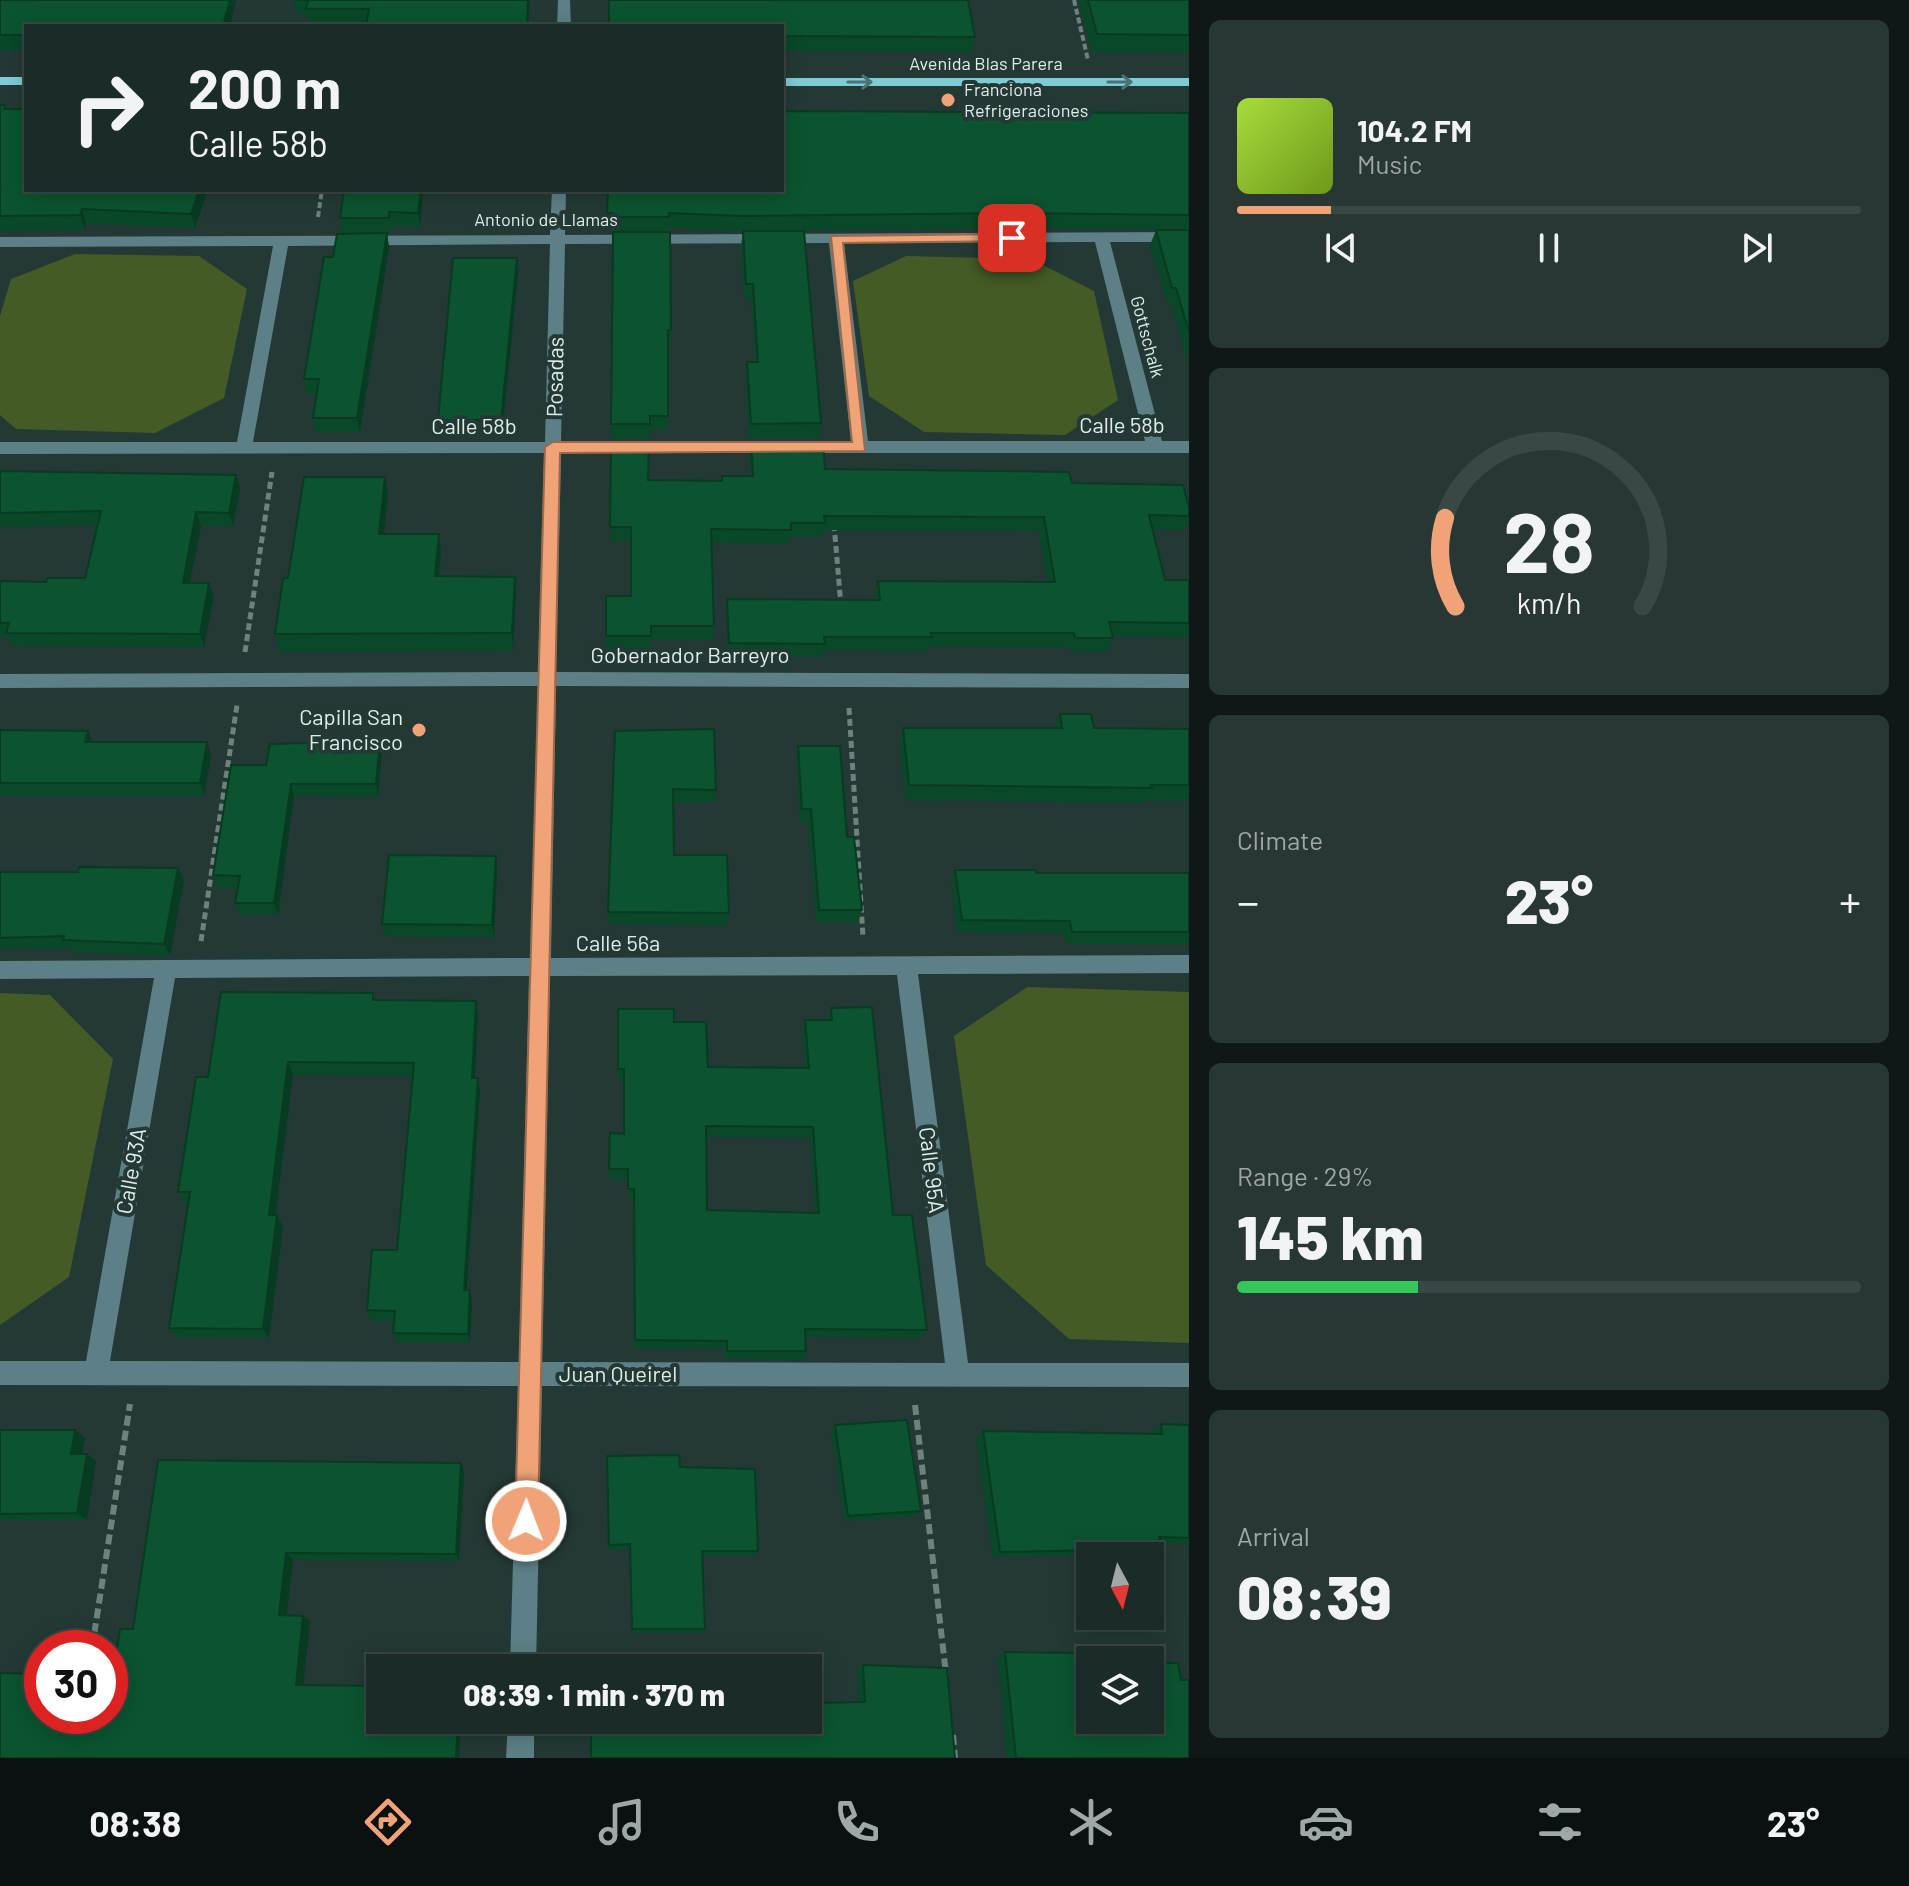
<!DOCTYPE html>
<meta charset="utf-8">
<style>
:root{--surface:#1b2b28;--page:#283734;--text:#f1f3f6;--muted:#a0a7a8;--line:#394745;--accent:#efa377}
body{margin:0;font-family:Barlow,sans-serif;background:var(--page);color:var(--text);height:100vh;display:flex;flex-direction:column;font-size:30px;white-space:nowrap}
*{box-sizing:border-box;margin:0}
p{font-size:26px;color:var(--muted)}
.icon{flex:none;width:44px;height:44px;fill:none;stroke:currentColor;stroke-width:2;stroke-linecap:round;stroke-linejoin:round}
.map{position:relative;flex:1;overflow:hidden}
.details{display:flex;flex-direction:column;gap:20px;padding:20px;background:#0f1816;width:720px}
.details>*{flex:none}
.top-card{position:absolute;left:24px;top:24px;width:760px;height:168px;border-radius:0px;box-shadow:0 4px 20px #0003,0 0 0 2px var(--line);background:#1b2b28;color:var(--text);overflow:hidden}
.needle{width:52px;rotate:173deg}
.tools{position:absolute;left:1076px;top:1542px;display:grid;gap:16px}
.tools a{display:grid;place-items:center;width:88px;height:88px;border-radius:0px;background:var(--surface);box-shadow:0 4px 20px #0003,0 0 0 2px var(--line);font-size:40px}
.speed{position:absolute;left:24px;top:1630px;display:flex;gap:16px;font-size:40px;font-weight:700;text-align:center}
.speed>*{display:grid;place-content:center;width:104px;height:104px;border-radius:50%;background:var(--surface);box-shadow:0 4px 20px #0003,0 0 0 2px var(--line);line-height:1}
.speed .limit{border:12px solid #d22;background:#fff;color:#111}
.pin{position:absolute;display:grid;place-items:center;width:68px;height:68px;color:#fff;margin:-34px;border-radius:16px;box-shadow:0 4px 12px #0006}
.me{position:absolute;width:88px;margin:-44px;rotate:1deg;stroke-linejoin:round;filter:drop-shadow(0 0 6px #0008)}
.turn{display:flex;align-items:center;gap:28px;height:168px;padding:0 32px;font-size:36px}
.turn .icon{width:104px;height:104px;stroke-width:2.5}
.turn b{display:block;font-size:56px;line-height:68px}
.big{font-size:60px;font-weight:800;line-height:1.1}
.details .widget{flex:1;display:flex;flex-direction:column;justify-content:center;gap:12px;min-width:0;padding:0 28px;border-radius:12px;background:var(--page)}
.details .dial{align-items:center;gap:0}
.dial svg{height:208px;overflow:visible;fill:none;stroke:var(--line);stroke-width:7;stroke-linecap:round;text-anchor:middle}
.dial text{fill:var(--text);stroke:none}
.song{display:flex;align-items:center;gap:24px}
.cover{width:96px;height:96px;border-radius:12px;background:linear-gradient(135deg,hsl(80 70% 55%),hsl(80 70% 35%))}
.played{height:8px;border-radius:4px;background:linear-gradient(90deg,var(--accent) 15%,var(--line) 15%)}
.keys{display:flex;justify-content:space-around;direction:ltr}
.heat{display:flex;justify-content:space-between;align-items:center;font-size:44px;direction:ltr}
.charge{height:12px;border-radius:6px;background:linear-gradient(90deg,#34c759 29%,var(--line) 0)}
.trip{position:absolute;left:366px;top:1654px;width:456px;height:80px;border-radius:0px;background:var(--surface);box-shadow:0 4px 20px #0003,0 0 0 2px var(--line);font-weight:800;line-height:80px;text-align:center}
.tabs{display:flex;height:128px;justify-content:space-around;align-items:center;background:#0b1110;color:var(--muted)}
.tabs .icon{width:56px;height:56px}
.tabs .current{color:var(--accent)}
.tabs b{font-size:36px;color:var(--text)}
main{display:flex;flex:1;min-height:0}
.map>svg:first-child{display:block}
.green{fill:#445b25}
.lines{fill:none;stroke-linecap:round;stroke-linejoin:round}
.path-far2{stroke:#6f817d;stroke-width:4;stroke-dasharray:6 3;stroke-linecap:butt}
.path-far1{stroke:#6f817d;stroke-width:5;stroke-dasharray:7 4;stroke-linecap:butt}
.path{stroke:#6f817d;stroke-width:6;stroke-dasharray:10 5;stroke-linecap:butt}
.minor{fill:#5c8086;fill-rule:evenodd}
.major{fill:#7fccd7;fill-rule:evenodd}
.wall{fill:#094828;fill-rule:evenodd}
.shaded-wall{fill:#083b21}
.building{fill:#0b542f;stroke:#083b21;stroke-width:2;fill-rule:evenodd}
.oneway{stroke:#487476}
.route{fill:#efa377;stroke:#9b6a4d;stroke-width:2}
.poi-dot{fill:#efa377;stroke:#243935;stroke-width:3}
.labels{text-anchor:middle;stroke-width:8;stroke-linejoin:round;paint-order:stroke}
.far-street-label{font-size:18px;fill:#e0edea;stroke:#243935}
.far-poi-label{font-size:18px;fill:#e0edea;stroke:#243935;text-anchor:start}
.street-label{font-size:22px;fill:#e0edea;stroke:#243935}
.poi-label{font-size:22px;fill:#e0edea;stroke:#243935;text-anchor:end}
</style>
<main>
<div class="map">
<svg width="1189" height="1758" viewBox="0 0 1189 1758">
<rect width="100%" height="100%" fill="#243935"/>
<path class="green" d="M75,254L199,256L247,289L224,398L155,433L16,429L0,415V316L11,279Z
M906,256L1031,259L1094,291L1118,400L1065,435L924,432L869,396L853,281Z
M1027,987L1189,992V1343L1069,1339L986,1265L954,1036Z
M0,993L50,995L113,1059L69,1277L0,1325Z"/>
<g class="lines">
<path class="path-far2" d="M1074,0L1088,60
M318,217L322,190"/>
<path class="path-far1" d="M834,524L841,606
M245,652L272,472
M849,708L863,937
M201,941L237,705"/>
<path class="path" d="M915,1405L946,1674
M92,1648L130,1404
M953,1735L955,1758"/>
<path class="minor" d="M558,0H570L571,26H557Z
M552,190H566L565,235L1189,232V242H1110L1162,441H1189V453H561L556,672L1189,674V688L556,686L551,958L1189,955V973L918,974L968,1363H1189V1387L542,1386L536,1668H510L518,1386L0,1385V1361H86L154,978L0,979V961L530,958L538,686L0,688V674L538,672L544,453L0,454V442H237L273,246L0,247V237L550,235ZM1095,242L1145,441H868L844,243ZM829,243L851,441L561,442L565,244ZM550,244L545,442H253L288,246ZM897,975L945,1363L542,1362L550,976ZM529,976L519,1362L110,1361L175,978Z
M508,1720H534V1758H506Z"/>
<path class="major" d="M0,77H26V85H0Z
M782,78H1189V86H782Z"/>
</g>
<path class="wall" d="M0,0H236L230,26H26V50H0Z
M294,0H530L528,26H366L367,23H309L307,14H296Z
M1078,0H1189V53L1092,52Z
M782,26L975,37L972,52L782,51Z
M0,105H5L6,109L26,190H249L207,192L195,228L86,224L85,230L0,231Z
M1189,113V230L1006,228L740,231L669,228L671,330V345H668L667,430H650L649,439H611L613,228H607L608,190Z
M344,190H508V192L423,195L420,227H391V233H342L340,218Z
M1156,230H1189V367L1171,303H1167L1150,245Z
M743,231L821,423L819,438H749L746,377L747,362H756L751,299H744L741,246Z
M387,233L389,248L360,432H316L313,418L317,394H307L304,379L333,257Z
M518,274L502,435H440L438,420Z
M611,442L648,480L722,481L751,476L750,456L751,442L825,469L1072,483L1189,508V520L1185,530L1153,529L1165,580H1189V637L1112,636L1107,652L1070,651L1069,647L929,646L928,651L824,650L822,657H728L726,613L727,599L875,600V595L878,581L1047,582L1039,531L823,530L822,537H790L789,544L711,543L714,626L713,640H651V650H606V596H631V541H610Z
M0,471L236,475L240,489L233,526H201L190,583H209L214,597L204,647L13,646L8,637H0V581L46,582L85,578L98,525L0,527Z
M385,477L388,496L384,534L441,552L439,577L516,595L513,651L279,652L275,634L288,578Z
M1060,714L1094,728L1189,729V801L1146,800L1144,803L905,800L899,744L903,728H1054Z
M0,730L93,742H207L211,756L204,796H0Z
M615,731L716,790L715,802H673L674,855L729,913L727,925L608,924Z
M798,746L847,837L862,910L858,922H816L808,822H800L796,759Z
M382,754L378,797L294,796L278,915H240L235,903L238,888H217L213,875L266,765Z
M496,856L497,869L494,937L385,936L382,924Z
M178,868L184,880L170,956L70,952L68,948L0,949V872H78Z
M955,870L1036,873H1189V944H1066L1064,933L957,932L951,882Z
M373,993L375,1000L476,1001L478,1015L475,1078H478L480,1092L467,1290H470L472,1300L470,1343H397L393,1333L394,1321H371L367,1310L397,1250L413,1076L293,1075L276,1215H277L283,1227L269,1338H177L169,1328L189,1204H185L178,1192L208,1077Z
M831,1008L927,1330L921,1338L806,1337V1351L803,1360L725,1359V1349L634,1348V1199H628V1179H609L610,1133L624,1134V1080H617L618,1009L674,1022L708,1067L805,1068L802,1032L805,1020H828ZM706,1137L810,1138L815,1213L707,1210Z
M1161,1424L1189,1425V1544L1160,1543L1162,1554L1152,1559H1150V1556H1090V1560H1087L1086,1555L993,1557L976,1439L983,1431L1151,1434V1432Z
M835,1425L921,1511L916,1516L844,1521L831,1431Z
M0,1430L85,1438L82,1454H87L96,1461L87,1520H0Z
M607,1456L680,1467L758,1551L755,1556H702L705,1629L703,1633H631L630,1549L608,1550Z
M158,1460L464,1471L459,1561L293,1560L287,1615L303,1616L310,1621L303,1685L380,1720H461L459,1758H0L113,1674L133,1629Z
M1005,1652L1084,1662L1181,1680L1189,1758H1007L997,1656Z
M863,1665L955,1758L859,1702L857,1669Z"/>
<path class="shaded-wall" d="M230,0H236L230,26H223Z
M528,0H530L528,26H527Z
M199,190H207V192L195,228L191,214Z
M421,190H423V195L420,227L418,213Z
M82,209L86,224L85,230L80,215Z
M387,233L389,248L360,432L357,418Z
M517,258L518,274L502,435L501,420Z
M236,475L240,489L233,526L229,513Z
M385,477L388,496L382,552L379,534Z
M196,512L201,526L187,597L183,583Z
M439,534L441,552L437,595L435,576Z
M515,577L516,595L513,651L512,633Z
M209,583L214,597L204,647L200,634Z
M88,731L94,744L85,742Z
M380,741L382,754L378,797L376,784Z
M207,742L211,756L204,796L200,783Z
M291,784L294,796L278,915L274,903Z
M496,856L497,869L494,937L492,925Z
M178,868L184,880L170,956L164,944Z
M476,1001L478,1015L474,1092L472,1078Z
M288,1062L293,1075L274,1227L269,1215Z
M478,1078L480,1092L466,1300L464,1290Z
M277,1215L283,1227L269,1338L263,1329Z
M470,1290L472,1300L470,1343L468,1334Z
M75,1430L85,1438L81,1461L71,1454Z
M87,1454L96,1461L87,1520L77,1513Z
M461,1463L464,1471L459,1561L456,1554Z
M286,1553L293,1560L286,1620L279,1615Z
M303,1616L310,1621L303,1689L296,1685Z
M458,1720H461L459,1758H456Z"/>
<path class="building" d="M0,0H230L223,26H26V35H0Z
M294,0H528L527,26H366L369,9H306L308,0Z
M609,0H968L975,37L782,36V26H609Z
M1088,0H1189V35L1097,34Z
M0,105H5L4,109H26V190H199L191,214L82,209L80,215L0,216Z
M782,111L1189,113V215L1010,213L742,216L669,213V217H613V213H607L608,190H782Z
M344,190H421L418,213L389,212V218H340Z
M1156,230H1189V332L1176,288H1172Z
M743,231H804L821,423L751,424L747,362H758L753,284H746Z
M613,232H670L671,330H668V416H650V424H611Z
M387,233L357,418H313L319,379H304L324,257H333L337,234Z
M453,258H517L501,420H438Z
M611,442H649L648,480L722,481V476H753L751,442H823L825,469L1069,472L1072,483L1183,485L1189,508V516L1149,515L1165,580H1189V623L1109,622L1113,638H1075L1074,633H931L932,637H824L825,644L729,643L727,599L880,600L878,581L1055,582L1044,517L824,516L825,523H791V530L711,529L714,626H651V636H606V596H631V527H610Z
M0,471L236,475L229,513L196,512L183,583H209L200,634L6,633L9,623H0V581L46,582L47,578H85L101,511L0,513Z
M304,477H385L379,534H439L435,576L515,577L512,633L275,634L283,578H288Z
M1060,714H1091L1094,728L1189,729V785H1151L1152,788L909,785L903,728H1062Z
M714,729L716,790L673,789L674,855H727L729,913L608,912L615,731Z
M0,730L88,731L85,742H207L200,783H0Z
M380,741L376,784H291L274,903H235L240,876L213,875L231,765H266L270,744Z
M798,746H840L847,837H854L862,910H819L811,809H802Z
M389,855L496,856L492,925L382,924Z
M79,867L178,868L164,944L63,940L64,936L0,938V872H78Z
M955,870H1036V873H1189V932H1072L1070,921L962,920Z
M221,992L373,993V1000L476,1001L472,1078H478L464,1290H470L468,1334L393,1333L395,1311L367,1310L372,1250H397L414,1063L288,1062L269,1215H277L263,1329L169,1328L190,1192H178L196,1077H208Z
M872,1007L893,1215H912L927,1330L805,1329L806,1351H727V1341L635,1340L634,1189H628V1169H609L610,1133L624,1134V1069H618V1009H674V1022H706L708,1067L809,1068L805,1020H832L831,1008ZM706,1126L813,1127L819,1213L707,1210Z
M907,1420L921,1511L848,1516L835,1425Z
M1161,1424L1189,1425V1538L1159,1537L1162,1554H1096L1095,1550L1000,1552L983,1431L1162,1434Z
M0,1430H75L71,1454H87L77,1513L0,1514Z
M679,1455L680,1467L755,1469L758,1551H702L705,1629H632L630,1544L609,1545L607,1456Z
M158,1460L461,1463L456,1554L286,1553L279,1615L303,1616L296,1685L380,1686V1720H458L456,1758H0V1673L42,1674V1716H110V1674H113L120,1629H133Z
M1005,1652L1083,1653L1084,1662H1090V1720H1150V1663H1178L1181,1680H1189V1758H1016Z
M863,1665L947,1668L955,1758H591V1720H808V1703L865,1702Z"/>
<defs><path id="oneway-shaft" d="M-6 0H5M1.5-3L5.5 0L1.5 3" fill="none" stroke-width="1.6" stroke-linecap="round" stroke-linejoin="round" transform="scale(2)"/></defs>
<g class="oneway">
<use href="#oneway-shaft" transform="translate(860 82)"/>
<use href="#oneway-shaft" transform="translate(1120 82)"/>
</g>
<path class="route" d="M1012,234L1019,238L1017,241L843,243L865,451L560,453L538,1521L534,1529L526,1532L518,1529L515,1521L545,447L553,442H852L831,236Z"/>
<g class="poi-dot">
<circle cx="948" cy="100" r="8"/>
<circle cx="419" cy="730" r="8"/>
</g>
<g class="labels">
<g class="far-street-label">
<text x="986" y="70">Avenida Blas Parera</text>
<text x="546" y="226">Antonio de Llamas</text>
<text transform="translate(1147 337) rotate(75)" y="6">Gottschalk</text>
</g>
<g class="far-poi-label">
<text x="964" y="96">Franciona<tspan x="964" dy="21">Refrigeraciones</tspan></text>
</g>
<g class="street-label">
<text transform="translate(555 377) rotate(-89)" y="8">Posadas</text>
<text x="1122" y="433">Calle 58b</text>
<text x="474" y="434">Calle 58b</text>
<text x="690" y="663">Gobernador Barreyro</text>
<text x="618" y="951">Calle 56a</text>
<text transform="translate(932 1170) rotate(83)" y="8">Calle 95A</text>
<text transform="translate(131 1171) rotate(-80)" y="8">Calle 93A</text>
<text x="618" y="1382">Juan Queirel</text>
</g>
<g class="poi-label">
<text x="403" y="725">Capilla San<tspan x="403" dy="25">Francisco</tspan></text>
</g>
</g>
</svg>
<div class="tools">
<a><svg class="needle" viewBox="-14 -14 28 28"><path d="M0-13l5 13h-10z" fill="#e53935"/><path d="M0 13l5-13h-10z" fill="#a0a7a8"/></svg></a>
<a><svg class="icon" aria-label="layers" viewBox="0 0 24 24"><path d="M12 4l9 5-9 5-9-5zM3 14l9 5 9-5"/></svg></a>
</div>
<div class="speed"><div class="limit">30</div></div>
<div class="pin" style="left:1012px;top:238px;background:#d93025"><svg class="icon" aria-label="arrive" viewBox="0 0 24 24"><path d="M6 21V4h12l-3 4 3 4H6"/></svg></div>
<svg class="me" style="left:526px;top:1521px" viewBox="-20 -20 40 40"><circle r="17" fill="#efa377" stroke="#fff" stroke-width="3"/><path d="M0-11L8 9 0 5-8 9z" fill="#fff"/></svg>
<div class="trip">08:39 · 1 min · 370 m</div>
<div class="top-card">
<div class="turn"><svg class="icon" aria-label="right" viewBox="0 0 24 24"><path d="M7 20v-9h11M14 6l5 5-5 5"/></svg><div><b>200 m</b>Calle 58b</div></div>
</div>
</div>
<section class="details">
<div class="widget">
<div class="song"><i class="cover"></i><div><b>104.2 FM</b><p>Music</p></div></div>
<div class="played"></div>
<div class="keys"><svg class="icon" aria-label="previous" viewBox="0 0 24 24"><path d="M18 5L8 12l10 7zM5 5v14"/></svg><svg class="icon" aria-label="pause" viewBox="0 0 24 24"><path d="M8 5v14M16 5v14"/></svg><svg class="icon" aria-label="next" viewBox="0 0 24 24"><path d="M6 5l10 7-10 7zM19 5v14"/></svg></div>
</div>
<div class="widget dial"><svg viewBox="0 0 100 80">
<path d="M14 69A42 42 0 1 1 86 69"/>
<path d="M14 69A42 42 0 0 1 10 35" stroke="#efa377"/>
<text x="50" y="56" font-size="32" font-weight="700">28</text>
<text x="50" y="72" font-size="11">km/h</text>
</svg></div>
<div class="widget"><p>Climate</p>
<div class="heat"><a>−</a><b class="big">23°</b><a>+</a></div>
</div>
<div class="widget"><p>Range · 29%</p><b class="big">145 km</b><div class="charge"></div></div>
<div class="widget"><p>Arrival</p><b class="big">08:39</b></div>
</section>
</main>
<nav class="tabs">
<b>08:38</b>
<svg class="icon current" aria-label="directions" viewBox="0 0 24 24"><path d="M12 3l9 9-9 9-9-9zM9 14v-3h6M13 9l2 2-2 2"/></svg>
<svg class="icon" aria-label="music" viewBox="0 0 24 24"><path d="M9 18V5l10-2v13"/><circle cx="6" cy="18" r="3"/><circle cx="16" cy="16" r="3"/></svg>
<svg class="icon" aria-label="phone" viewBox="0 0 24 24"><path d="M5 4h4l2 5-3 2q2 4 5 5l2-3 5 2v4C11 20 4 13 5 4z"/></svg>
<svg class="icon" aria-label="climate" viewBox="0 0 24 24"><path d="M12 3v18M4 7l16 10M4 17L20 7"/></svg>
<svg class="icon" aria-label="car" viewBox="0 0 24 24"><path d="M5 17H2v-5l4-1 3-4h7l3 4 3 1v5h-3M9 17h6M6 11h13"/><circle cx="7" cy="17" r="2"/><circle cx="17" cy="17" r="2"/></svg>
<svg class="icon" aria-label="filters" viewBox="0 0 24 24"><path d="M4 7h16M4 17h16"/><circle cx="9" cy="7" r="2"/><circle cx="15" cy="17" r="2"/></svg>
<b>23°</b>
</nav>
